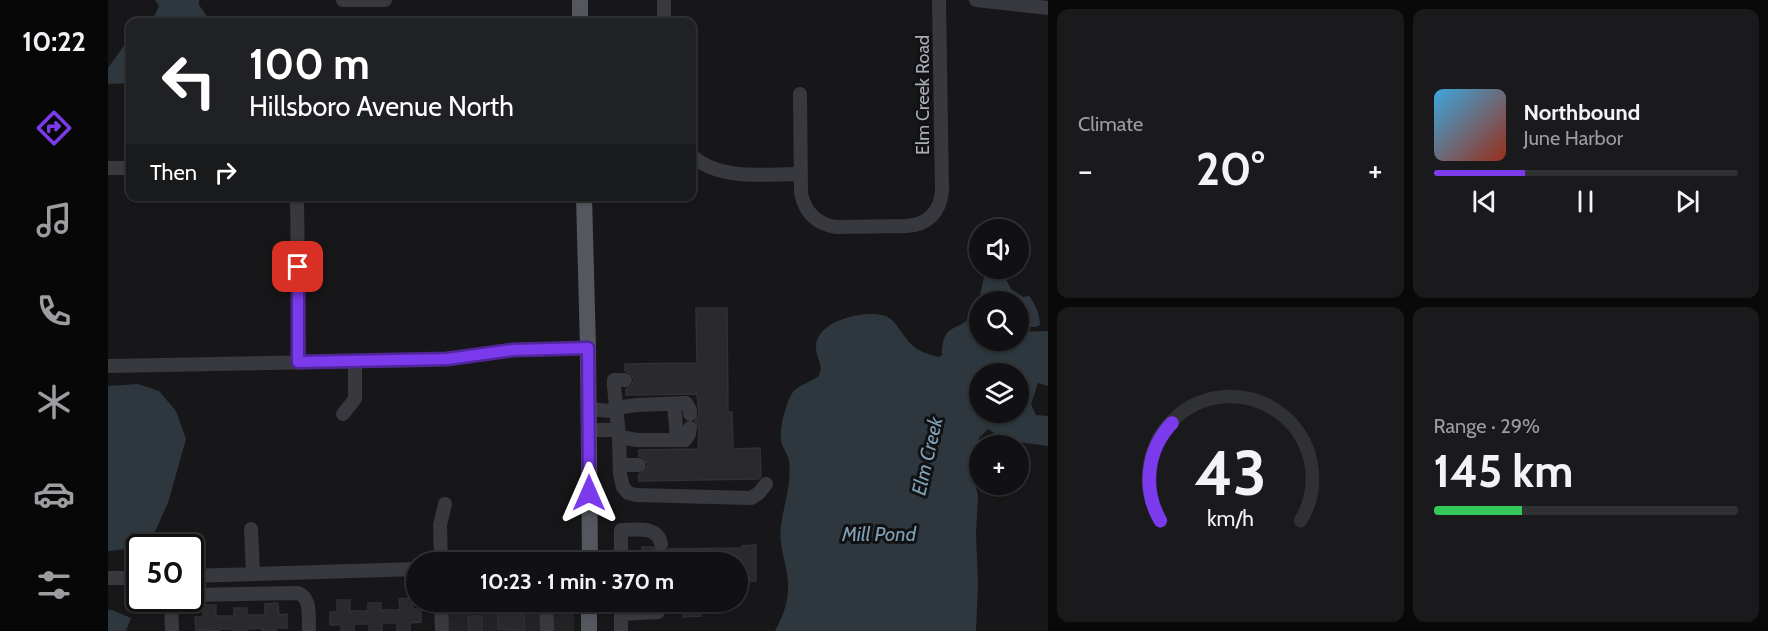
<!DOCTYPE html>
<meta charset="utf-8">
<style>
:root{--surface:#111113;--page:#1a1a1c;--text:#f1f3f6;--muted:#9c9da0;--line:#303133;--accent:#7c3aed}
body{margin:0;font-family:Cabin,sans-serif;background:var(--page);color:var(--text);height:100vh;display:flex;flex-direction:column;font-size:22px;white-space:nowrap}
*{box-sizing:border-box;margin:0}
p{font-size:20px;color:var(--muted)}
.icon{flex:none;width:33px;height:33px;fill:none;stroke:currentColor;stroke-width:2;stroke-linecap:round;stroke-linejoin:round}
.map{position:relative;flex:1;overflow:hidden}
.panel{display:flex;flex-direction:column;gap:9px;padding:9px;background:#09090a;width:720px}
.panel>*{flex:none}
.hud{position:absolute;left:18px;top:18px;width:570px;height:183px;border-radius:12px;box-shadow:0 2px 4px #0004,0 0 0 2px var(--line);background:#202124;color:#fff;overflow:hidden}
.fabs{position:absolute;left:861px;top:219px;display:grid;gap:12px}
.fabs a{display:grid;place-items:center;width:60px;height:60px;border-radius:50%;background:var(--surface);box-shadow:0 2px 4px #0004,0 0 0 2px var(--line);font-size:30px}
.speed{position:absolute;left:18px;top:534px;display:flex;gap:12px;font-size:30px;font-weight:700;text-align:center}
.speed>*{display:grid;place-content:center;width:78px;height:78px;border-radius:50%;background:var(--surface);box-shadow:0 2px 4px #0004,0 0 0 2px var(--line);line-height:1}
.speed .limit{border:3px solid #111;border-radius:9px;background:#fff;color:#111}
.pin{position:absolute;display:grid;place-items:center;width:51px;height:51px;color:#fff;margin:-26px;border-radius:12px;box-shadow:0 3px 9px #0006}
.me{position:absolute;width:66px;margin:-33px;rotate:0deg;stroke-linejoin:round;filter:drop-shadow(0 0 4px #0008)}
.turn{display:flex;align-items:center;gap:21px;height:126px;padding:0 24px;font-size:27px}
.turn .icon{width:78px;height:78px;stroke-width:2.5}
.turn b{display:block;font-size:42px;line-height:51px}
.then{display:flex;align-items:center;height:57px;padding:0 24px;background:#0003;gap:12px;font-size:22px}
.big{font-size:45px;font-weight:800;line-height:1.1}
.panel .tile{flex:1;display:flex;flex-direction:column;justify-content:center;gap:9px;min-width:0;padding:0 21px;border-radius:12px;background:var(--page)}
.panel .dial{align-items:center;gap:0}
.dial svg{height:156px;overflow:visible;fill:none;stroke:var(--line);stroke-width:7;stroke-linecap:round;text-anchor:middle}
.dial text{fill:var(--text);stroke:none}
.song{display:flex;align-items:center;gap:18px}
.cover{width:72px;height:72px;border-radius:9px;background:linear-gradient(135deg,hsl(200 70% 55%),hsl(10 70% 35%))}
.played{height:6px;border-radius:3px;background:linear-gradient(90deg,var(--accent) 30%,var(--line) 30%)}
.keys{display:flex;justify-content:space-around;direction:ltr}
.heat{display:flex;justify-content:space-between;align-items:center;font-size:33px;direction:ltr}
.charge{height:9px;border-radius:4px;background:linear-gradient(90deg,#34c759 29%,var(--line) 0)}
.panel .tiles{flex:1;display:grid;gap:9px;grid-template-columns:repeat(2,1fr)}
.trip{position:absolute;left:298px;top:552px;width:342px;height:60px;border-radius:30px;background:var(--surface);box-shadow:0 2px 4px #0004,0 0 0 2px var(--line);font-weight:800;line-height:60px;text-align:center}
main{display:flex;flex:1;min-height:0}
.tabs{display:flex;flex-direction:column;width:108px;justify-content:space-around;align-items:center;background:#070708;color:var(--muted)}
.tabs .icon{width:42px;height:42px}
.tabs .selected{color:var(--accent)}
.tabs b{font-size:27px;color:var(--text)}
.map>svg:first-child{display:block}
.built{fill:#232326}
.water{fill:#2d373d;fill-rule:evenodd}
.building{fill:#2a2a2d;stroke:#313135;stroke-width:1.5}
.lines{fill:none;stroke-linecap:round;stroke-linejoin:round}
.minor{stroke:#38393e;stroke-width:14}
.major{stroke:#54575d;stroke-width:16}
.route-casing{stroke:#51269a;stroke-width:15}
.route{stroke:#7c3aed;stroke-width:10}
.labels{text-anchor:middle;stroke-width:6;stroke-linejoin:round;paint-order:stroke}
.street-label{font-size:18px;fill:#a9afb9;stroke:#121214}
.water-label{font-size:20px;font-style:italic;fill:#7fa0b5;stroke:#121214}
</style>
<main>
<nav class="tabs">
<b>10:22</b>
<svg class="icon selected" aria-label="directions" viewBox="0 0 24 24"><path d="M12 3l9 9-9 9-9-9zM9 14v-3h6M13 9l2 2-2 2"/></svg>
<svg class="icon" aria-label="music" viewBox="0 0 24 24"><path d="M9 18V5l10-2v13"/><circle cx="6" cy="18" r="3"/><circle cx="16" cy="16" r="3"/></svg>
<svg class="icon" aria-label="phone" viewBox="0 0 24 24"><path d="M5 4h4l2 5-3 2q2 4 5 5l2-3 5 2v4C11 20 4 13 5 4z"/></svg>
<svg class="icon" aria-label="climate" viewBox="0 0 24 24"><path d="M12 3v18M4 7l16 10M4 17L20 7"/></svg>
<svg class="icon" aria-label="car" viewBox="0 0 24 24"><path d="M5 17H2v-5l4-1 3-4h7l3 4 3 1v5h-3M9 17h6M6 11h13"/><circle cx="7" cy="17" r="2"/><circle cx="17" cy="17" r="2"/></svg>
<svg class="icon" aria-label="filters" viewBox="0 0 24 24"><path d="M4 7h16M4 17h16"/><circle cx="9" cy="7" r="2"/><circle cx="15" cy="17" r="2"/></svg>
</nav>
<div class="map">
<svg width="940" height="631" viewBox="0 0 940 631">
<rect width="100%" height="100%" fill="#171719"/>
<path class="built" d="M339,602H466V631H340Z"/>
<path class="water" d="M47,0H91V5L103,22H35L47,15L51,6Z
M22,37V83L0,84V68Z
M885,269L893,270L903,289L915,297L921,296C927,303 932,315 932,325L928,327H911L910,302H872V340H910L911,332L940,331V386L930,383L923,404L928,415L940,416V446L896,440L880,429L871,438V450L865,474L870,496L868,534L870,584L868,631H667C675,616 681,601 680,583C679,563 670,545 673,525C676,504 684,483 681,461C680,455 676,450 674,444C671,433 674,419 678,408C679,403 682,396 685,392C691,384 709,380 711,375C716,366 708,357 708,348C706,322 753,310 774,315C787,317 793,334 802,343C809,351 820,354 830,357L834,355C834,321 850,333 863,316C873,303 873,285 878,270ZM872,374H910V412H872Z
M30,384L51,391L68,411L78,439L60,503L40,547L0,551V386Z
M0,610H4L23,618L18,631H0Z"/>
<path class="building" d="M588,308H619L620,412H624L625,449L652,448L653,477L650,479L531,481V474L538,470L540,464L536,458L531,456V450L590,449L591,429L587,421L591,414L589,394L518,395V389L524,385L526,379L522,373L517,371V364L589,363Z
M648,545V581H633V579H630V562H534V547H545L552,553L556,552L560,549L634,548V546Z
M305,598V609H313V622L302,623V631H289V623H274V631H261V624H246V631H233V625H222V612H229V600H242V611H260V603H273V610H292L291,599Z
M390,602H416V630L390,629Z
M561,602H588V604H593V616L575,617V612H561Z
M170,603L171,615L179,614V628H168V631H154V628L139,629V631H126V629H112V631L88,630L87,617H95V605H108V616H126V608H139V615H157V604Z
M360,616H374V631H361Z"/>
<g class="lines">
<path class="minor" d="M235,0H277
M868,0L940,8
M556,22V0
M692,94L693,193C697,213 709,224 728,227L798,226C820,225 832,212 834,191L831,0
M584,156C613,181 656,174 693,174
M0,168H22
M189,196L191,362
M0,366L316,360L339,359L405,350L480,348
M517,380H506V386L511,437L512,474L515,487L520,493L528,495L643,498L651,493L658,484
M566,404L569,439
M481,409L503,411L514,407L529,405L578,403L582,410V414
M235,414L247,399V362
M481,430H510
M511,437L529,440H577L581,434L582,428
M512,465H531
M143,529L145,574
M333,562L332,525L337,504
M513,562V530C527,530 550,525 553,544
M82,576L309,569
M0,578H32
M82,595L190,593C204,598 200,618 201,631
M63,598L64,631
M333,602L334,631
M438,602L439,631
M513,602V631
M513,614L550,612L549,602"/>
<path class="major" d="M472,0V22
M476,196L480,348L482,562
M481,631V602"/>
</g>
<g class="lines">
<g class="route-casing">
<path id="route" d="M190,267V362L339,359L405,350L480,348L481,493"/>
</g>
<use href="#route" class="route"/>
</g>
<g class="labels">
<g class="street-label">
<text transform="translate(815 95) rotate(-90)" y="6">Elm Creek Road</text>
</g>
<g class="water-label">
<text transform="translate(819 456) rotate(-77)" y="7">Elm Creek</text>
<text x="771" y="541">Mill Pond</text>
</g>
</g>
</svg>
<div class="fabs">
<a><svg class="icon" aria-label="sound" viewBox="0 0 24 24"><path d="M4 9h4l5-4v14l-5-4H4zM17 9q2 3 0 6"/></svg></a>
<a><svg class="icon" aria-label="search" viewBox="0 0 24 24"><circle cx="10" cy="10" r="6"/><path d="M15 15l6 6"/></svg></a>
<a><svg class="icon" aria-label="layers" viewBox="0 0 24 24"><path d="M12 4l9 5-9 5-9-5zM3 14l9 5 9-5"/></svg></a>
<a>+</a>
</div>
<div class="speed"><div class="limit">50</div></div>
<div class="pin" style="left:190px;top:267px;background:#d93025"><svg class="icon" aria-label="arrive" viewBox="0 0 24 24"><path d="M6 21V4h12l-3 4 3 4H6"/></svg></div>
<svg class="me" style="left:481px;top:493px" viewBox="-20 -20 40 40"><path d="M0-17L14 15 0 8-14 15z" fill="#7c3aed" stroke="#fff" stroke-width="4"/></svg>
<div class="trip">10:23 · 1 min · 370 m</div>
<div class="hud">
<div class="turn"><svg class="icon" aria-label="left" viewBox="0 0 24 24"><path d="M17 20v-9H6M10 6l-5 5 5 5"/></svg><div><b>100 m</b>Hillsboro Avenue North</div></div>
<div class="then">Then<svg class="icon" aria-label="right" viewBox="0 0 24 24"><path d="M7 20v-9h11M14 6l5 5-5 5"/></svg></div>
</div>
</div>
<section class="panel">
<div class="tiles">
<div class="tile"><p>Climate</p>
<div class="heat"><a>−</a><b class="big">20°</b><a>+</a></div>
</div>
<div class="tile">
<div class="song"><i class="cover"></i><div><b>Northbound</b><p>June Harbor</p></div></div>
<div class="played"></div>
<div class="keys"><svg class="icon" aria-label="previous" viewBox="0 0 24 24"><path d="M18 5L8 12l10 7zM5 5v14"/></svg><svg class="icon" aria-label="pause" viewBox="0 0 24 24"><path d="M8 5v14M16 5v14"/></svg><svg class="icon" aria-label="next" viewBox="0 0 24 24"><path d="M6 5l10 7-10 7zM19 5v14"/></svg></div>
</div>
<div class="tile dial"><svg viewBox="0 0 100 80">
<path d="M14 69A42 42 0 1 1 86 69"/>
<path d="M14 69A42 42 0 0 1 20 19" stroke="#7c3aed"/>
<text x="50" y="56" font-size="32" font-weight="700">43</text>
<text x="50" y="72" font-size="11">km/h</text>
</svg></div>
<div class="tile"><p>Range · 29%</p><b class="big">145 km</b><div class="charge"></div></div>
</div>
</section>
</main>
